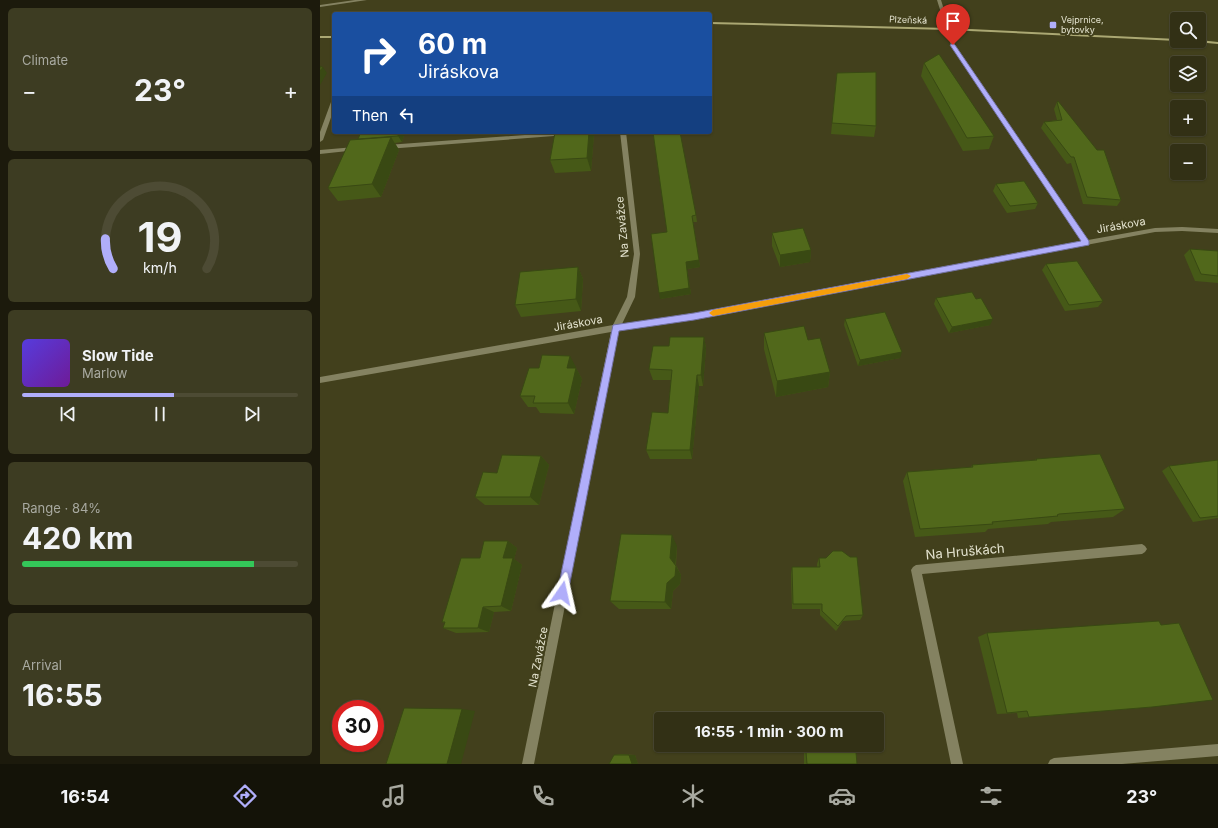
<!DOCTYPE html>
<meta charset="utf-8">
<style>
:root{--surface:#323015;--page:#3d3c22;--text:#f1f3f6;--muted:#a8a9a0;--line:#4d4b34;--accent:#b0aefa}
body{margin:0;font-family:Inter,sans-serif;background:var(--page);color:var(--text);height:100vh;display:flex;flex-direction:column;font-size:15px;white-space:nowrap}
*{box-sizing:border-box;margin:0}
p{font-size:13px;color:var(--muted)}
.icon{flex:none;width:22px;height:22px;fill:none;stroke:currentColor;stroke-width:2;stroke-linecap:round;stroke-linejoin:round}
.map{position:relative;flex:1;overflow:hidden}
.side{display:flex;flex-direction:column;gap:8px;padding:8px;background:#1c1a0c;width:320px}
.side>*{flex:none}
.hud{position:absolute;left:12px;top:12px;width:380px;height:122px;border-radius:4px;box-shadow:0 1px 3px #0004,0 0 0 1px var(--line);background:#1a4fa0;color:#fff;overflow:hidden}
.buttons{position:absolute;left:850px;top:12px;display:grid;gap:8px}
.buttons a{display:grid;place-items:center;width:36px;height:36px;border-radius:4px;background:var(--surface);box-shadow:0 1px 3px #0004,0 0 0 1px var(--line);font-size:20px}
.speed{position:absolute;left:12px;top:700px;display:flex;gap:8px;font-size:20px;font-weight:700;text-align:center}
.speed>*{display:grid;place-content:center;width:52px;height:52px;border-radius:50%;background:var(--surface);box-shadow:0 1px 3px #0004,0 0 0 1px var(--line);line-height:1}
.speed .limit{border:6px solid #d22;background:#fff;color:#111}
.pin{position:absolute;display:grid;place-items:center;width:34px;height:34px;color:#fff;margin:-41px -17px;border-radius:50% 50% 50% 0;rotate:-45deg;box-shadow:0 0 4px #0007}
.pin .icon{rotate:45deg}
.me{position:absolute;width:44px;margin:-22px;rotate:11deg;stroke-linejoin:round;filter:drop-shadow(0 0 3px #0008)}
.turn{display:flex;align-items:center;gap:14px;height:84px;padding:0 20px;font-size:18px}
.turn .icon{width:52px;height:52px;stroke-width:2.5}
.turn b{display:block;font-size:28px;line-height:34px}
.then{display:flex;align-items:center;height:38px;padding:0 20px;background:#0003;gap:8px;font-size:15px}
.big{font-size:30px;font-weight:700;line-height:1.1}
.side .card{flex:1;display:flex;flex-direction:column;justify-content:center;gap:6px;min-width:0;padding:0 14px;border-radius:6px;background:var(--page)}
.side .dial{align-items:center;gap:0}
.dial svg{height:104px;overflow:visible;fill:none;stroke:var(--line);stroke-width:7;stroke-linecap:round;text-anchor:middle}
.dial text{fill:var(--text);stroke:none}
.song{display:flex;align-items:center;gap:12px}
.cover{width:48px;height:48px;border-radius:6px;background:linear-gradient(135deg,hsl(250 70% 55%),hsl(280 70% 35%))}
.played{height:4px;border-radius:2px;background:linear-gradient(90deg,var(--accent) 55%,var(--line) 55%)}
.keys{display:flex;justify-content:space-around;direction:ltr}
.heat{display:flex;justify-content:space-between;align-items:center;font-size:22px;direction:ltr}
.charge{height:6px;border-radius:3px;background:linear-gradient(90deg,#34c759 84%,var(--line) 0)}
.trip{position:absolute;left:334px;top:712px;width:230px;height:40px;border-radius:4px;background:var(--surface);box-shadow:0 1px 3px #0004,0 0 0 1px var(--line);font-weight:700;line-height:40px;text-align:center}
.tab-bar{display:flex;height:64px;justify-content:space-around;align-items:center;background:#141308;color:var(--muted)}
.tab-bar .icon{width:28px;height:28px}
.tab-bar .selected{color:var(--accent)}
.tab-bar b{font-size:18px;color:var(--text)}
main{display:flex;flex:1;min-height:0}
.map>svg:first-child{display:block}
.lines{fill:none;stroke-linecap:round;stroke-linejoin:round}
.lane{fill:#848261;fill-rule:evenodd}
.street{fill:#848261;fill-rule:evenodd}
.secondary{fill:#aba873;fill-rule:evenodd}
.wall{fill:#465917}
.shaded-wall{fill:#394913}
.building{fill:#51681b;stroke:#394913}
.route{fill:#b0aefa;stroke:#7271a2}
.slow{fill:#f59e0b}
.poi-dot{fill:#b0aefa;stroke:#42401c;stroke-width:1.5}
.labels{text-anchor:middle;stroke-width:4;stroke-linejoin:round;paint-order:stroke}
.far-street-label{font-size:9px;fill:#e4e3cf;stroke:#42401c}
.far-poi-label{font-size:9px;fill:#e4e3cf;stroke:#42401c;text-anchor:start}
.street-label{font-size:11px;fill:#e4e3cf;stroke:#42401c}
.near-street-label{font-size:13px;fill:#e4e3cf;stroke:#42401c}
</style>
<main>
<section class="side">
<div class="card"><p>Climate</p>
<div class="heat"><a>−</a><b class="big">23°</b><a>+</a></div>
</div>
<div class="card dial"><svg viewBox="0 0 100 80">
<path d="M14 69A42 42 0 1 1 86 69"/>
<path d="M14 69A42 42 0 0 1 8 46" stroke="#b0aefa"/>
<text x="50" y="56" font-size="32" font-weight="700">19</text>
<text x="50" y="72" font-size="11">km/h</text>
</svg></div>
<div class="card">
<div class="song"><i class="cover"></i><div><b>Slow Tide</b><p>Marlow</p></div></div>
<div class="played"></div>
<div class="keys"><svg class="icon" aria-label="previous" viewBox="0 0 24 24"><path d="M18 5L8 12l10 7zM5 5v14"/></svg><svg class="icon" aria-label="pause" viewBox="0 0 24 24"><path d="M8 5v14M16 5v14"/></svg><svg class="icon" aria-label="next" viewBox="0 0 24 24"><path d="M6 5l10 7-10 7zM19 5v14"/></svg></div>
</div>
<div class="card"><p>Range · 84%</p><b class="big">420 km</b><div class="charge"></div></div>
<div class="card"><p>Arrival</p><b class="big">16:55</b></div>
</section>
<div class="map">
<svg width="898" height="764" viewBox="0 0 898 764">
<rect width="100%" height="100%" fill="#42401c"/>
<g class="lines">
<path class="lane" d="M35,0H47L0,7V5Z"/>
<path class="street" d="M617,0H621L635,45L768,240L835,228L862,227L898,229V233L862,231L835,232L374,319L299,330L214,764H202L291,332L0,383V377L293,325L307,297L314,254L300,132H306L320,254L315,297L302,324L374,313L761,241L631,45Z
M14,100V109L3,140L0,142V132L11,102Z
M245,132L248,134L247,135L67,149L64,147L67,145Z
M35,147L37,148V150L0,154V150Z
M822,544L825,546L827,549L825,552L822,554L602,574L643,764H631L591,570L593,567L596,565Z
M898,744V756L802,764H728L730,760L734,758Z"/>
<path class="secondary" d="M390,22L628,28L857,39V41H859H857L628,30L390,24Z
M0,36H14V38H0Z
M879,40L898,42V44L876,42L874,41H879Z"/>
</g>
<path class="wall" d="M604,63L674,136L669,149L643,151L601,76Z
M517,73L556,126L554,137L511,134Z
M737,102L801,200L797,206L763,204L751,163L747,164L721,128L724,122L737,120L734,109Z
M85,132L82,142L75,143L79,150L61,197L18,201L8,188L38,139Z
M333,132L376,215L377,222H373L380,267L367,269L371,294L340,299L347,232Z
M274,134L271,171L235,173L230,160Z
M676,184L718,203L715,209L687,213L673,191Z
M452,233L491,250L490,262L460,267L452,246Z
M870,249L898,251V283L875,281L864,255Z
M726,264L783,301L778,307L745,311L722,270Z
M258,267L263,279L261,311L201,317L195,305Z
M616,298L670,325L629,333L614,304Z
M525,319L580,358L538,366L524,325Z
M444,333L488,340L510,372L508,387L456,397L444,349Z
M384,337L386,348L383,386H379L372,459H330L326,450L348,413L351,380H333L329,369L349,346Z
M256,367L255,368H256L262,379L254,414L220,413L216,407H208L200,396Z
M221,456L229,465L219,505H165L155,497L177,473Z
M716,459L805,509L793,517L731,522L728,524L668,529L665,532L595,537L583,481L587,472L651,467L652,465L715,460Z
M898,460V518L873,522L842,471L849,466Z
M188,541L197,548L194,559L202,565L191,611L174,612L169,632L136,633L123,628L125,623L122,622L160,558Z
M357,546L356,565L361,575L360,584L353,591L351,609H299L290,601Z
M499,558L543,615L540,620L523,621L516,631L500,615V609H472L471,574L472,567H497V564Z
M667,633L832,707L698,718L697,713L677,714L658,637Z
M484,752H536L537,764H484Z
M301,754L315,755L318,764L294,755Z"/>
<path class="shaded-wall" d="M0,65L2,68L3,67L7,73L0,85Z
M79,132H85L82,142L78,136Z
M269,132H274V134L271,171L267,158Z
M71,137L79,150L61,197L52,184Z
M491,250L490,262L460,267V255Z
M379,260L380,267L367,269L371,294L340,299L339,293L366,262Z
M258,267L263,279L261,311L256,299Z
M673,319L670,325L629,333L632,327Z
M384,337L386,348L383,386L381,375Z
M582,352L580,358L538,366L540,360Z
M250,356L256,367L253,379L247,368Z
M256,368L262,379L254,414L248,403Z
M510,372L508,387L456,397L457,381Z
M377,375L379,386L372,459L370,450Z
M221,456L229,465L219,505L210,497Z
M352,535L357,546L355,568L350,558Z
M188,541L197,548L194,559L202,565L191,611L181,606L183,558Z
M356,566L361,575L360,584L353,591L351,609L345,602L347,583Z
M163,607L174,612L169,632L158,628Z
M142,709L155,711L141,764H127Z
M309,755H315L318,764H312Z"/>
<path class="building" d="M619,54L674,136L647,138L604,63Z
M0,67H3L0,71Z
M556,72V126L512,123L517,73Z
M738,101L777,150H784L801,200L767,197L754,157H751L724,122L742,120L737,102Z
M41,132H79L78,136L38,139Z
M235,132H269L267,158L230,160Z
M333,132H360L376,215L372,216L379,260L366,262L369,288L339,293L331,234L347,232Z
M71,137L52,184L8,188L30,140Z
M704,181L718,203L690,206L676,184Z
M483,228L491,250L460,255L452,233Z
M870,249L898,251V276L881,274Z
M757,261L783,301L749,305L726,264Z
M258,267L256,299L195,305L200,272Z
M652,292L656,299L661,298L673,319L632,327L616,298Z
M565,312L582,352L540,360L525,319Z
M484,326L488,340L500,338L510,372L457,381L444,333Z
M350,337H384L381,375H377L370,450H326L332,412L348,413L352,370L329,369L333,346H349Z
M222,355L250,356L247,368H256L248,403H213L215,396H200L209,368H219Z
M780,454L805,509L739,514L737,515L738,516L672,522L673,524L600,529L587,472L653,467L652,465L717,460L716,459Z
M182,455L221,456L210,497H155L163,472L177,473Z
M898,460V516L880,518L849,466Z
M301,534L352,535L350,558L356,566L355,576L347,583L345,602L290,601Z
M164,541H188L183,558H193L181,606L163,607L158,628H123L125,622H122L141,558H160Z
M513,551H522L530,557H537L543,615L526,616L518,626L502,611V604H473L472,567H500L499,558H506Z
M839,621L841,625L859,623L893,700L832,707L709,717L707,711L687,713L667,633Z
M84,708L142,709L127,764H66Z
M486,752H536L537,764H487Z
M294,755H309L312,764H289Z"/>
<path class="route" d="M633,43L635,45L769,241V245L374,320L299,331L248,593L247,597L242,598L238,597L237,593L293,325L374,313L761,241L630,45Z"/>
<path class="slow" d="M587,274L591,276L587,279L393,316L389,313L393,310Z"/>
<rect class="poi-dot" x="729" y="21" width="8" height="8" rx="2"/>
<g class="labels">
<g class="far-street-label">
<text transform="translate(588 20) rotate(2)" y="3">Plzeňská</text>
</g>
<g class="far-poi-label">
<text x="741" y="23">Vejprnice,<tspan x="741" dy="10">bytovky</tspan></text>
</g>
<g class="street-label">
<text transform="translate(801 225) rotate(-10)" y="4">Jiráskova</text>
<text transform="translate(302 227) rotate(-95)" y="4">Na Zavážce</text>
<text transform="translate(258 323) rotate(-10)" y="4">Jiráskova</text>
<text transform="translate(218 657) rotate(-79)" y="4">Na Zavážce</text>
</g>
<g class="near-street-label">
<text transform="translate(645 551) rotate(-5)" y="5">Na Hruškách</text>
</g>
</g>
</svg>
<div class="buttons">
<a><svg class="icon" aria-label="search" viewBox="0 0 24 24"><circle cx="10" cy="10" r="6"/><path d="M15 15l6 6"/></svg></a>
<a><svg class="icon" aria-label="layers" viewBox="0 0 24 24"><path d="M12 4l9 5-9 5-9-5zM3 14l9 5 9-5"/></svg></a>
<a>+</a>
<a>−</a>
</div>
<div class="speed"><div class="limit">30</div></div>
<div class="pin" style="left:633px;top:45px;background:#d93025"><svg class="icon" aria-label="arrive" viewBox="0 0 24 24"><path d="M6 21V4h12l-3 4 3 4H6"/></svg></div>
<svg class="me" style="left:242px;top:593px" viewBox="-20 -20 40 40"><path d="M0-17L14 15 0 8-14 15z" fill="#b0aefa" stroke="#fff" stroke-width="4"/></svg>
<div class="trip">16:55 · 1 min · 300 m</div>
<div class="hud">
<div class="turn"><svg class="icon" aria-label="right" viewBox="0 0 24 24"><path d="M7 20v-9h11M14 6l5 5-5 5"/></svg><div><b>60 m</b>Jiráskova</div></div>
<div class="then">Then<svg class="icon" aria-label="left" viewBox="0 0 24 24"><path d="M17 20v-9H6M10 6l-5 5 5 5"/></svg></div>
</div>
</div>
</main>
<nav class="tab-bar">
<b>16:54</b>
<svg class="icon selected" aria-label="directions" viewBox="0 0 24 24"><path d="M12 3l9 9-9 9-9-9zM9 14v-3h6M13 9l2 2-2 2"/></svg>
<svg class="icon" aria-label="music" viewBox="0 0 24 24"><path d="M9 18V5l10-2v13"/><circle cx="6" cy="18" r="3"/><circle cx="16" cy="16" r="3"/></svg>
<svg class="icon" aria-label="phone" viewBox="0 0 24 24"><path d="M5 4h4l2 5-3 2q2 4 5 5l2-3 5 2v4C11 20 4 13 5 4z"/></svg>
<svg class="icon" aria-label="climate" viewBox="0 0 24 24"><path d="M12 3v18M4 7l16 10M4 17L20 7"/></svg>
<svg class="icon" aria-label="car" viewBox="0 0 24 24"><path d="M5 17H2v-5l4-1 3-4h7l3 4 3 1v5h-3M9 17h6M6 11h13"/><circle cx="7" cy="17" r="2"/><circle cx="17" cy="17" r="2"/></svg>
<svg class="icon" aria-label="filters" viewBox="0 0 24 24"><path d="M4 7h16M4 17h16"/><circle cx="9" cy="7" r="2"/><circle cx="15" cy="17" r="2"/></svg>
<b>23°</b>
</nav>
